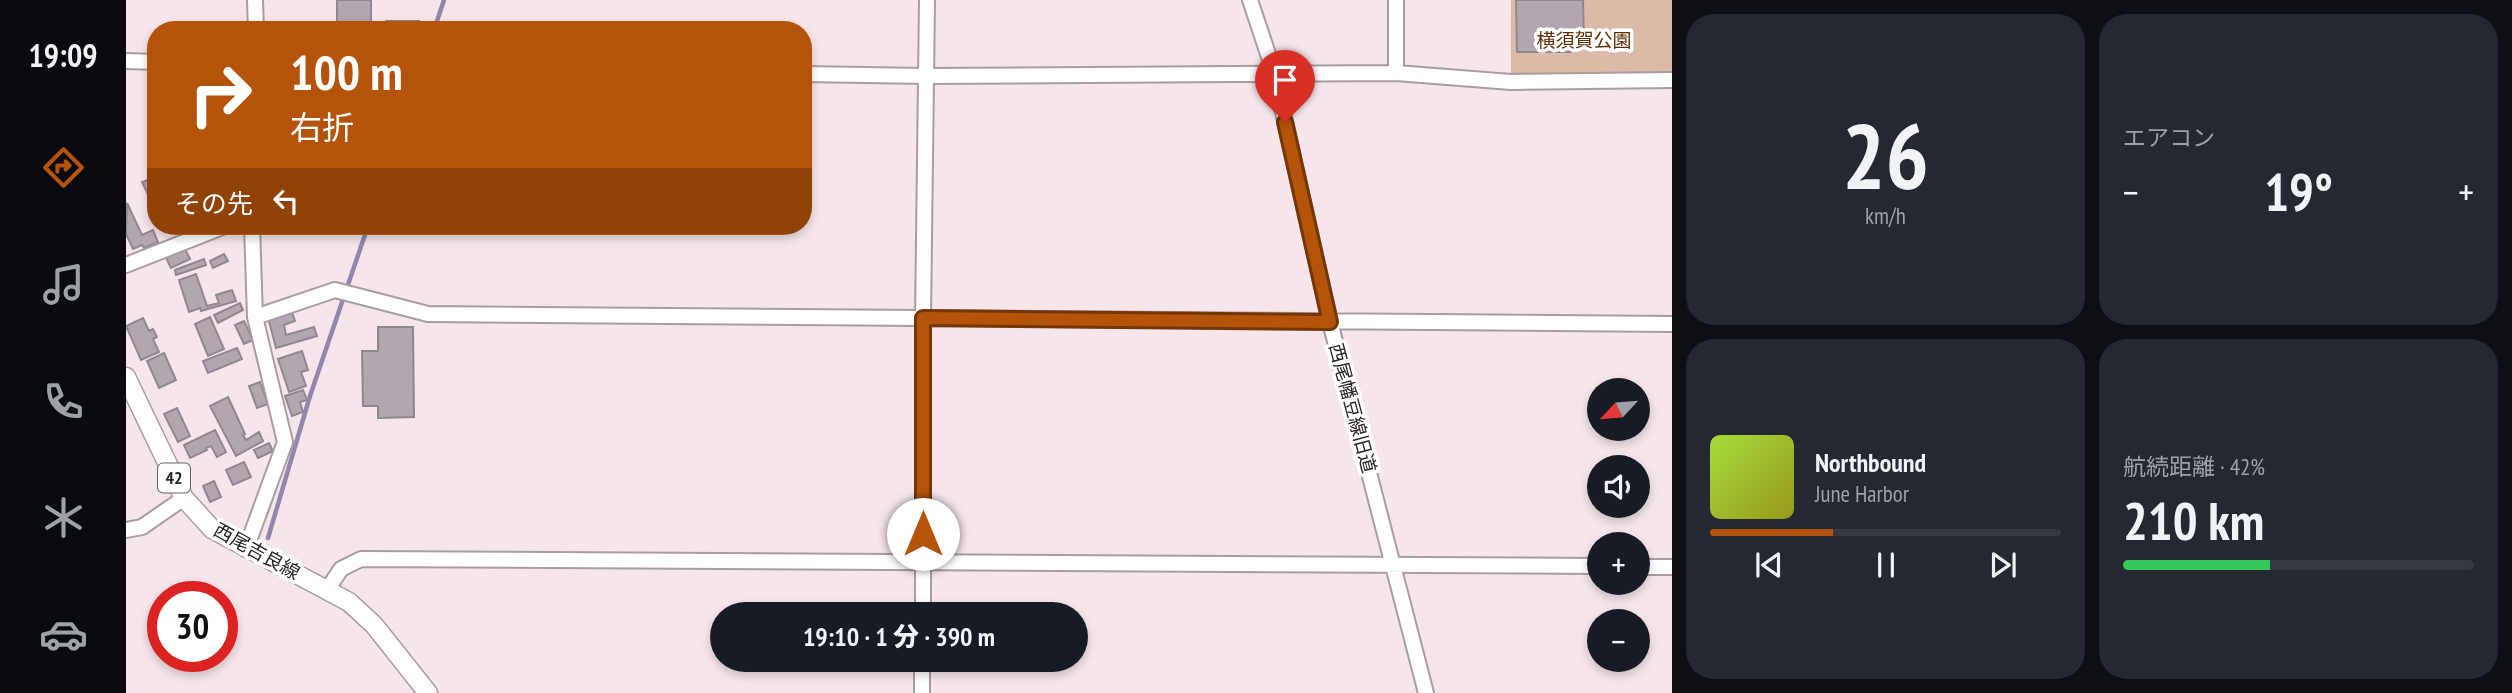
<!DOCTYPE html>
<html lang="ja">
<meta charset="utf-8">
<style>
:root{--surface:#171b24;--page:#242831;--text:#f1f3f6;--muted:#9ea1a6;--line:#363941;--accent:#b45309}
body{margin:0;font-family:"PT Sans Narrow","Noto Sans JP",sans-serif;background:var(--page);color:var(--text);height:100vh;display:flex;flex-direction:column;font-size:26px;white-space:nowrap}
*{box-sizing:border-box;margin:0}
p{font-size:23px;color:var(--muted)}
.icon{flex:none;width:38px;height:38px;fill:none;stroke:currentColor;stroke-width:2;stroke-linecap:round;stroke-linejoin:round}
.map{position:relative;flex:1;overflow:hidden}
.side{display:flex;flex-direction:column;gap:14px;padding:14px;background:#0d0f14;width:840px}
.side>*{flex:none}
.guide{position:absolute;left:21px;top:21px;width:665px;height:214px;border-radius:28px;box-shadow:0 4px 10px #0003;background:#b45309;color:#fff;overflow:hidden}
.needle{width:46px;rotate:244deg}
.tools{position:absolute;left:1461px;top:378px;display:grid;gap:14px}
.tools a{display:grid;place-items:center;width:63px;height:63px;border-radius:50%;background:var(--surface);box-shadow:0 4px 10px #0003;font-size:35px}
.speed{position:absolute;left:21px;top:581px;display:flex;gap:14px;font-size:35px;font-weight:700;text-align:center}
.speed>*{display:grid;place-content:center;width:91px;height:91px;border-radius:50%;background:var(--surface);box-shadow:0 4px 10px #0003;line-height:1}
.speed .limit{border:10px solid #d22;background:#fff;color:#111}
.pin{position:absolute;display:grid;place-items:center;width:60px;height:60px;color:#fff;margin:-72px -30px;border-radius:50% 50% 50% 0;rotate:-45deg;box-shadow:0 0 7px #0007}
.pin .icon{rotate:45deg}
.me{position:absolute;width:77px;margin:-38px;rotate:0deg;stroke-linejoin:round;filter:drop-shadow(0 0 5px #0008)}
.turn{display:flex;align-items:center;gap:24px;height:147px;padding:0 28px;font-size:32px}
.turn .icon{width:91px;height:91px;stroke-width:2.5}
.turn b{display:block;font-size:49px;line-height:60px}
.then{display:flex;align-items:center;height:66px;padding:0 28px;background:#0003;gap:14px;font-size:26px}
.big{font-size:52px;font-weight:800;line-height:1.1}
.side .card{flex:1;display:flex;flex-direction:column;justify-content:center;gap:10px;min-width:0;padding:0 24px;border-radius:28px;background:var(--page)}
.side .dial{align-items:center;gap:0}
.dial b{font-size:91px;line-height:1}
.song{display:flex;align-items:center;gap:21px}
.cover{width:84px;height:84px;border-radius:10px;background:linear-gradient(135deg,hsl(80 70% 55%),hsl(60 70% 35%))}
.played{height:7px;border-radius:4px;background:linear-gradient(90deg,var(--accent) 35%,var(--line) 35%)}
.keys{display:flex;justify-content:space-around;direction:ltr}
.heat{display:flex;justify-content:space-between;align-items:center;font-size:38px;direction:ltr}
.charge{height:10px;border-radius:5px;background:linear-gradient(90deg,#34c759 42%,var(--line) 0)}
.side .tiles{flex:1;display:grid;gap:14px;grid-template-columns:repeat(2,1fr)}
.trip{position:absolute;left:584px;top:602px;width:378px;height:70px;border-radius:35px;background:var(--surface);box-shadow:0 4px 10px #0003;font-weight:800;line-height:70px;text-align:center}
main{display:flex;flex:1;min-height:0}
.dock{display:flex;flex-direction:column;width:126px;justify-content:space-around;align-items:center;background:#090b0e;color:var(--muted)}
.dock .icon{width:49px;height:49px}
.dock .selected{color:var(--accent)}
.dock b{font-size:32px;color:var(--text)}
.map>svg:first-child{display:block}
.green{fill:#dbbba7}
.lines{fill:none;stroke-linecap:round;stroke-linejoin:round}
.stream{stroke:#9187ad;stroke-width:4.5}
.building{fill:#b2a7b1;stroke:#918790;stroke-width:2}
.minor-casing{stroke:#aa9ca0;stroke-width:18}
.major-casing{stroke:#aa9ca0;stroke-width:21}
.minor{stroke:#fff;stroke-width:14}
.major{stroke:#fff;stroke-width:18}
.route-casing{stroke:#753606;stroke-width:18}
.route{stroke:#b45309;stroke-width:12}
.labels{text-anchor:middle;stroke-width:7;stroke-linejoin:round;paint-order:stroke}
.shield{fill:#fff;stroke:#686466;stroke-width:2}
.shield-label{font-size:18px;font-weight:bold;fill:#282224}
.park-label{font-size:19px;fill:#602f06;stroke:#fff}
.street-label{font-size:19px;fill:#282224;stroke:#fff}
</style>
<main>
<nav class="dock">
<b>19:09</b>
<svg class="icon selected" aria-label="directions" viewBox="0 0 24 24"><path d="M12 3l9 9-9 9-9-9zM9 14v-3h6M13 9l2 2-2 2"/></svg>
<svg class="icon" aria-label="music" viewBox="0 0 24 24"><path d="M9 18V5l10-2v13"/><circle cx="6" cy="18" r="3"/><circle cx="16" cy="16" r="3"/></svg>
<svg class="icon" aria-label="phone" viewBox="0 0 24 24"><path d="M5 4h4l2 5-3 2q2 4 5 5l2-3 5 2v4C11 20 4 13 5 4z"/></svg>
<svg class="icon" aria-label="climate" viewBox="0 0 24 24"><path d="M12 3v18M4 7l16 10M4 17L20 7"/></svg>
<svg class="icon" aria-label="car" viewBox="0 0 24 24"><path d="M5 17H2v-5l4-1 3-4h7l3 4 3 1v5h-3M9 17h6M6 11h13"/><circle cx="7" cy="17" r="2"/><circle cx="17" cy="17" r="2"/></svg>
</nav>
<div class="map">
<svg width="1546" height="693" viewBox="0 0 1546 693">
<rect width="100%" height="100%" fill="#f6e6eb"/>
<path class="green" d="M1385,0H1546V80L1385,82Z"/>
<g class="lines">
<path class="stream" d="M308,30L318,0
M142,538L184,396L242,226"/>
</g>
<path class="building" d="M211,0H245V30H211Z
M1390,0H1457L1458,41L1445,42V52H1391Z
M260,21H293V30H260Z
M24,179L26,185L30,183V196L24,199L16,182Z
M1,203L16,235L27,230L32,242L18,248L16,245L7,249L0,234Z
M58,247L64,259L45,268L39,256Z
M98,254L102,261L87,268L84,261Z
M78,259L80,265L50,275L49,270Z
M70,274L81,306L93,303L90,295L106,290L110,301L75,311L74,308L63,312L53,280Z
M114,303L117,310L92,323L88,315Z
M166,312L169,321L158,325L160,335L188,327L191,336L150,348L143,321Z
M84,317L98,349L82,356L69,324Z
M17,318L23,331L27,329L31,337L27,339L33,352L15,360L0,326Z
M118,321L127,340L118,344L109,325Z
M252,327H287L288,417L252,418V406H237L236,351H252Z
M111,348L116,359L82,373L77,361Z
M176,351L182,370L175,372L180,386L163,392L152,359Z
M38,353L50,380L33,388L21,361Z
M134,382L142,404L131,408L123,386Z
M177,390L181,400L174,402L177,412L166,416L159,396Z
M102,397L119,434L117,435L120,440L133,432L137,441L110,456L84,406Z
M51,408L64,436L52,442L38,414Z
M89,430L100,452L91,457L85,446L80,448L81,450L64,458L58,445Z
M143,443L147,451L132,458L128,450Z
M118,462L125,477L107,485L100,470Z
M88,481L95,497L84,502L77,486Z"/>
<g class="lines">
<g class="minor-casing">
<path id="minor" d="M129,0L130,30
M1124,0L1148,72L1204,322L1300,693
M1270,0V73
M0,61L30,62
M677,74L800,76L1270,73L1385,82L1546,80
M0,265L99,226
M129,317L209,290L302,314L1546,324
M0,530L16,527L58,498
M120,549L159,442L129,317L126,226
M1512,567H1546
M201,590L215,569L235,559L1474,566
M797,614V318L801,0
M796,693V660"/>
</g>
<g class="major-casing">
<path id="major" d="M0,377L58,498L86,529L223,602L248,625L302,693"/>
</g>
<use href="#minor" class="minor"/>
<use href="#major" class="major"/>
</g>
<g class="lines">
<g class="route-casing">
<path id="route" d="M797,534V318L1204,322L1159,122"/>
</g>
<use href="#route" class="route"/>
</g>
<g class="labels">
<rect class="shield" x="32" y="463.5" width="32" height="29" rx="5"/>
<g class="shield-label">
<text x="48" y="484">42</text>
</g>
<g class="park-label">
<text x="1458" y="47">横須賀公園</text>
</g>
<g class="street-label">
<text transform="translate(1227 408) rotate(75)" y="7">西尾幡豆線旧道</text>
<text transform="translate(131 551) rotate(29)" y="7">西尾吉良線</text>
</g>
</g>
</svg>
<div class="tools">
<a><svg class="needle" viewBox="-14 -14 28 28"><path d="M0-13l5 13h-10z" fill="#e53935"/><path d="M0 13l5-13h-10z" fill="#9ea1a6"/></svg></a>
<a><svg class="icon" aria-label="sound" viewBox="0 0 24 24"><path d="M4 9h4l5-4v14l-5-4H4zM17 9q2 3 0 6"/></svg></a>
<a>+</a>
<a>−</a>
</div>
<div class="speed"><div class="limit">30</div></div>
<div class="pin" style="left:1159px;top:122px;background:#d93025"><svg class="icon" aria-label="arrive" viewBox="0 0 24 24"><path d="M6 21V4h12l-3 4 3 4H6"/></svg></div>
<svg class="me" style="left:797px;top:534px" viewBox="-20 -20 40 40"><circle r="19" fill="#fff"/><path d="M0-13L10 11 0 6-10 11z" fill="#b45309"/></svg>
<div class="trip">19:10 · 1 分 · 390 m</div>
<div class="guide">
<div class="turn"><svg class="icon" aria-label="right" viewBox="0 0 24 24"><path d="M7 20v-9h11M14 6l5 5-5 5"/></svg><div><b>100 m</b>右折</div></div>
<div class="then">その先<svg class="icon" aria-label="left" viewBox="0 0 24 24"><path d="M17 20v-9H6M10 6l-5 5 5 5"/></svg></div>
</div>
</div>
<section class="side">
<div class="tiles">
<div class="card dial"><b>26</b><p>km/h</p></div>
<div class="card"><p>エアコン</p>
<div class="heat"><a>−</a><b class="big">19°</b><a>+</a></div>
</div>
<div class="card">
<div class="song"><i class="cover"></i><div><b>Northbound</b><p>June Harbor</p></div></div>
<div class="played"></div>
<div class="keys"><svg class="icon" aria-label="previous" viewBox="0 0 24 24"><path d="M18 5L8 12l10 7zM5 5v14"/></svg><svg class="icon" aria-label="pause" viewBox="0 0 24 24"><path d="M8 5v14M16 5v14"/></svg><svg class="icon" aria-label="next" viewBox="0 0 24 24"><path d="M6 5l10 7-10 7zM19 5v14"/></svg></div>
</div>
<div class="card"><p>航続距離 · 42%</p><b class="big">210 km</b><div class="charge"></div></div>
</div>
</section>
</main>
